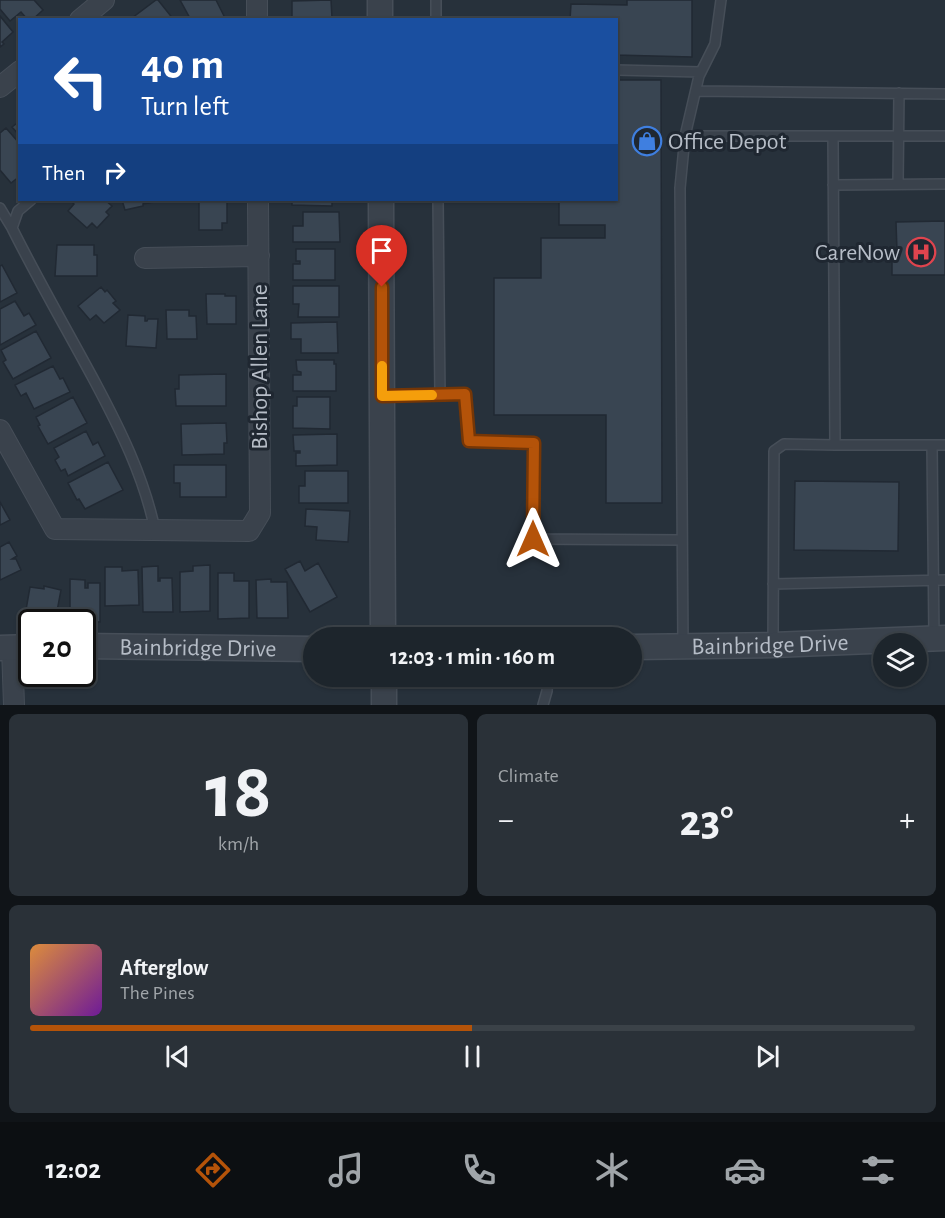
<!DOCTYPE html>
<meta charset="utf-8">
<style>
:root{--surface:#1d252c;--page:#2a3138;--text:#f1f3f6;--muted:#a0a5a9;--line:#3b4248;--accent:#b45309}
body{margin:0;font-family:"Alegreya Sans",sans-serif;background:var(--page);color:var(--text);height:100vh;display:flex;flex-direction:column;font-size:22px;white-space:nowrap}
*{box-sizing:border-box;margin:0}
p{font-size:20px;color:var(--muted)}
.icon{flex:none;width:33px;height:33px;fill:none;stroke:currentColor;stroke-width:2;stroke-linecap:round;stroke-linejoin:round}
.map{position:relative;height:705px;overflow:hidden}
.drawer{display:flex;flex-direction:column;gap:9px;padding:9px;background:#101418;flex:1}
.drawer>*{flex:none}
.guide{position:absolute;left:18px;top:18px;width:600px;height:183px;border-radius:0px;box-shadow:0 2px 4px #0004,0 0 0 2px var(--line);background:#1a4fa0;color:#fff;overflow:hidden}
.tools{position:absolute;left:873px;top:633px;display:grid;gap:12px}
.tools a{display:grid;place-items:center;width:54px;height:54px;border-radius:50%;background:var(--surface);box-shadow:0 2px 4px #0004,0 0 0 2px var(--line);font-size:30px}
.speed{position:absolute;left:18px;top:609px;display:flex;gap:12px;font-size:30px;font-weight:700;text-align:center}
.speed>*{display:grid;place-content:center;width:78px;height:78px;border-radius:50%;background:var(--surface);box-shadow:0 2px 4px #0004,0 0 0 2px var(--line);line-height:1}
.speed .limit{border:3px solid #111;border-radius:9px;background:#fff;color:#111}
.pin{position:absolute;display:grid;place-items:center;width:51px;height:51px;color:#fff;margin:-62px -26px;border-radius:50% 50% 50% 0;rotate:-45deg;box-shadow:0 0 6px #0007}
.pin .icon{rotate:45deg}
.me{position:absolute;width:66px;margin:-33px;rotate:0deg;stroke-linejoin:round;filter:drop-shadow(0 0 4px #0008)}
.turn{display:flex;align-items:center;gap:21px;height:126px;padding:0 24px;font-size:27px}
.turn .icon{width:78px;height:78px;stroke-width:2.5}
.turn b{display:block;font-size:42px;line-height:51px}
.then{display:flex;align-items:center;height:57px;padding:0 24px;background:#0003;gap:12px;font-size:22px}
.big{font-size:45px;font-weight:600;line-height:1.1}
.drawer .card{flex:1;display:flex;flex-direction:column;justify-content:center;gap:9px;min-width:0;padding:0 21px;border-radius:9px;background:var(--page)}
.drawer .dial{align-items:center;gap:0}
.dial b{font-size:78px;line-height:1}
.song{display:flex;align-items:center;gap:18px}
.cover{width:72px;height:72px;border-radius:9px;background:linear-gradient(135deg,hsl(30 70% 55%),hsl(280 70% 35%))}
.played{height:6px;border-radius:3px;background:linear-gradient(90deg,var(--accent) 50%,var(--line) 50%)}
.keys{display:flex;justify-content:space-around;direction:ltr}
.heat{display:flex;justify-content:space-between;align-items:center;font-size:33px;direction:ltr}
.drawer .tiles{flex:1;display:grid;gap:9px;grid-template-columns:1fr 1fr}
.card:last-child{grid-column:span 2}
.trip{position:absolute;left:303px;top:627px;width:339px;height:60px;border-radius:30px;background:var(--surface);box-shadow:0 2px 4px #0004,0 0 0 2px var(--line);font-weight:600;line-height:60px;text-align:center}
.tabs{display:flex;height:96px;justify-content:space-around;align-items:center;background:#0c0f12;color:var(--muted)}
.tabs .icon{width:42px;height:42px}
.tabs .active{color:var(--accent)}
.tabs b{font-size:27px;color:var(--text)}
.map>svg:first-child{display:block}
.building{fill:#394552;stroke:#212933;stroke-width:1.5}
.lines{fill:none;stroke-linecap:round;stroke-linejoin:round}
.service-casing{stroke:#464e58;stroke-width:12}
.minor-casing{stroke:#464e58;stroke-width:22}
.tertiary-casing{stroke:#464e58;stroke-width:27}
.service{stroke:#3a424c;stroke-width:9}
.minor{stroke:#3a424c;stroke-width:20}
.tertiary{stroke:#3a424c;stroke-width:24}
.route-casing{stroke:#753606;stroke-width:15}
.route{stroke:#b45309;stroke-width:10}
.slow{stroke:#f59e0b;stroke-width:10}
.labels{text-anchor:middle;stroke-width:6;stroke-linejoin:round;paint-order:stroke}
.poi-label{font-size:24px;fill:#b6bdc7;stroke:#1f2731;text-anchor:start}
.street-label{font-size:24px;fill:#b6bdc7;stroke:#1f2731}
</style>
<div class="map">
<svg width="945" height="705" viewBox="0 0 945 705">
<rect width="100%" height="100%" fill="#27313b"/>
<path class="building" d="M0,0H34L43,10L32,20H28L21,12L10,21L0,9Z
M156,0H158L174,20H133L132,18Z
M180,0H216L225,18L191,20Z
M331,0L332,18L292,20V1Z
M627,0H692V57L616,55V20H570L571,4L627,5Z
M0,16L13,32L2,42L4,44L0,47Z
M616,80H661L662,503H606V415H494V278H541V238H605V225H559V200H616Z
M20,121V136L12,127Z
M6,128L20,144V176L11,183L0,170V133Z
M74,200H105L112,206L106,212L109,215L97,228L92,223L87,228L68,211L74,204L72,202Z
M122,200H154V202L143,204V206L125,210Z
M199,200H227V223H222V230H199Z
M292,200H332V206L292,205Z
M303,212H339L340,242H293V226H303Z
M945,221V275H892V251H897L896,222Z
M57,245H94V255H97V276H55Z
M296,249H335V280H293V264H300V261H296Z
M2,265L17,293L0,302V266Z
M293,286H339V317H298L299,304H293Z
M101,287L105,292L107,290L116,301L113,303L120,310L104,323L96,315L90,320L78,306Z
M206,294H225V296H236V324H207Z
M15,301L24,316L29,313L36,325L0,345V309Z
M166,310H189V316H196L197,339H167Z
M128,315L145,316V321H147L148,319H158L156,348L126,346Z
M337,322L338,353H301V339H291V323Z
M36,331L51,358L13,379L3,362L6,360L1,350Z
M296,360H334V364H336V391H293V375H301V372L297,371Z
M53,366L60,379L63,378L70,392L34,409L26,393L21,396L15,385Z
M226,374V406H176L175,389H179V375Z
M73,397L87,423L48,444L38,426L40,425L36,417Z
M297,397H330V429L293,428V406H297Z
M226,423L227,443H224V454L182,455L181,424Z
M86,431L93,445L98,442L105,456L68,476L65,469L61,471L55,460L59,457L54,448Z
M337,434V465L296,466V453H300V451H294L293,435Z
M108,462L123,490L85,509L79,499L77,500L68,483Z
M174,465H226V497H180V483H174Z
M305,471H348V503H299V486H305Z
M795,481L899,482L898,551L794,550Z
M0,502L10,520L0,525Z
M306,509L350,511L348,542L316,540L317,527L305,526Z
M9,542L17,556L12,559H16L21,570L0,580V547Z
M300,561L305,571L318,563L337,597L310,612L285,569Z
M210,565V611L180,612V572L193,571V566Z
M158,566V581H160V578H172L173,612H143L142,567Z
M105,567H122V571L138,570L139,605L105,606Z
M218,573H234V581H249V618L218,619Z
M70,579L85,580V588H88V583H100V622L70,621Z
M271,579V582H287L288,618H257L256,580Z
M44,586L61,590L55,622L24,621L30,587L44,589Z"/>
<g class="lines">
<g class="service-casing">
<path id="service" d="M436,0V20
M616,70L701,72
M696,91L945,94
M685,136H945
M898,184L899,93
M833,185L945,184
M31,200L18,211L12,228C38,280 67,330 95,382C120,429 144,477 155,530
M438,200L440,395
M0,208L12,228
M383,396L465,394L469,441L534,443L533,539L682,540
M835,445H932L934,636
M932,445H945
M773,584L945,580
M683,645L680,188L685,136L699,76L715,44L721,0
M773,645L774,451L784,444L835,445L833,137
M543,705L547,691L548,676"/>
</g>
<g class="minor-casing">
<path id="minor" d="M257,0V20
M80,20L104,0
M0,87L20,71
M145,258L259,256
M0,430L55,529L249,531L260,513L258,200
M12,648L14,705"/>
</g>
<g class="tertiary-casing">
<g id="tertiary">
<path d="M380,20V0"/>
<path d="M381,200L383,638"/>
<path id="s1" d="M82,646L314,649"/>
<path id="s2" d="M632,647L773,645L945,638"/>
<path d="M0,648L32,647"/>
<path d="M384,676V705"/>
</g>
</g>
<use href="#service" class="service"/>
<use href="#minor" class="minor"/>
<use href="#tertiary" class="tertiary"/>
</g>
<g class="lines">
<g class="route-casing">
<path id="route" d="M382,287V396L465,394L469,441L534,443L533,539"/>
</g>
<use href="#route" class="route"/>
<path class="slow" d="M382,366V396L432,395"/>
</g>
<defs>
<g id="shop-ring" transform="scale(1.5)"><circle r="9.5" fill="#1f2731" stroke="#3f7fe0" stroke-width="1.5"/><path d="M-5-2.5h2.3a2.7 3.5 0 0 1 5.4 0H5L5.5 6h-11ZM-1.5-2.5h3a1.5 2.3 0 0 0-3 0Z" fill="#3f7fe0"/></g>
<g id="hospital-ring" transform="scale(1.5)"><circle r="9.5" fill="#1f2731" stroke="#e0444e" stroke-width="1.5"/><path d="M-5-5h3v3.5h4V-5h3V5h-3V1.5h-4V5h-3Z" fill="#e0444e"/></g>
</defs>
<g fill-rule="evenodd">
<use href="#shop-ring" x="647" y="141"/>
<use href="#hospital-ring" x="921" y="252"/>
</g>
<g class="labels">
<g class="poi-label">
<text x="668" y="149">Office Depot</text>
<text x="900" y="260" text-anchor="end">CareNow</text>
</g>
<g class="street-label">
<text transform="translate(259 367) rotate(-90)" y="8">Bishop Allen Lane</text>
<text dy="8" stroke="none"><textPath href="#s2" startOffset="138">Bainbridge Drive</textPath></text>
<text dy="8" stroke="none"><textPath href="#s1" startOffset="116">Bainbridge Drive</textPath></text>
</g>
</g>
</svg>
<div class="tools">
<a><svg class="icon" aria-label="layers" viewBox="0 0 24 24"><path d="M12 4l9 5-9 5-9-5zM3 14l9 5 9-5"/></svg></a>
</div>
<div class="speed"><div class="limit">20</div></div>
<div class="pin" style="left:382px;top:287px;background:#d93025"><svg class="icon" aria-label="arrive" viewBox="0 0 24 24"><path d="M6 21V4h12l-3 4 3 4H6"/></svg></div>
<svg class="me" style="left:533px;top:539px" viewBox="-20 -20 40 40"><path d="M0-17L14 15 0 8-14 15z" fill="#b45309" stroke="#fff" stroke-width="4"/></svg>
<div class="trip">12:03 · 1 min · 160 m</div>
<div class="guide">
<div class="turn"><svg class="icon" aria-label="left" viewBox="0 0 24 24"><path d="M17 20v-9H6M10 6l-5 5 5 5"/></svg><div><b>40 m</b>Turn left</div></div>
<div class="then">Then<svg class="icon" aria-label="right" viewBox="0 0 24 24"><path d="M7 20v-9h11M14 6l5 5-5 5"/></svg></div>
</div>
</div>
<section class="drawer">
<div class="tiles">
<div class="card dial"><b>18</b><p>km/h</p></div>
<div class="card"><p>Climate</p>
<div class="heat"><a>−</a><b class="big">23°</b><a>+</a></div>
</div>
<div class="card">
<div class="song"><i class="cover"></i><div><b>Afterglow</b><p>The Pines</p></div></div>
<div class="played"></div>
<div class="keys"><svg class="icon" aria-label="previous" viewBox="0 0 24 24"><path d="M18 5L8 12l10 7zM5 5v14"/></svg><svg class="icon" aria-label="pause" viewBox="0 0 24 24"><path d="M8 5v14M16 5v14"/></svg><svg class="icon" aria-label="next" viewBox="0 0 24 24"><path d="M6 5l10 7-10 7zM19 5v14"/></svg></div>
</div>
</div>
</section>
<nav class="tabs">
<b>12:02</b>
<svg class="icon active" aria-label="directions" viewBox="0 0 24 24"><path d="M12 3l9 9-9 9-9-9zM9 14v-3h6M13 9l2 2-2 2"/></svg>
<svg class="icon" aria-label="music" viewBox="0 0 24 24"><path d="M9 18V5l10-2v13"/><circle cx="6" cy="18" r="3"/><circle cx="16" cy="16" r="3"/></svg>
<svg class="icon" aria-label="phone" viewBox="0 0 24 24"><path d="M5 4h4l2 5-3 2q2 4 5 5l2-3 5 2v4C11 20 4 13 5 4z"/></svg>
<svg class="icon" aria-label="climate" viewBox="0 0 24 24"><path d="M12 3v18M4 7l16 10M4 17L20 7"/></svg>
<svg class="icon" aria-label="car" viewBox="0 0 24 24"><path d="M5 17H2v-5l4-1 3-4h7l3 4 3 1v5h-3M9 17h6M6 11h13"/><circle cx="7" cy="17" r="2"/><circle cx="17" cy="17" r="2"/></svg>
<svg class="icon" aria-label="filters" viewBox="0 0 24 24"><path d="M4 7h16M4 17h16"/><circle cx="9" cy="7" r="2"/><circle cx="15" cy="17" r="2"/></svg>
</nav>
